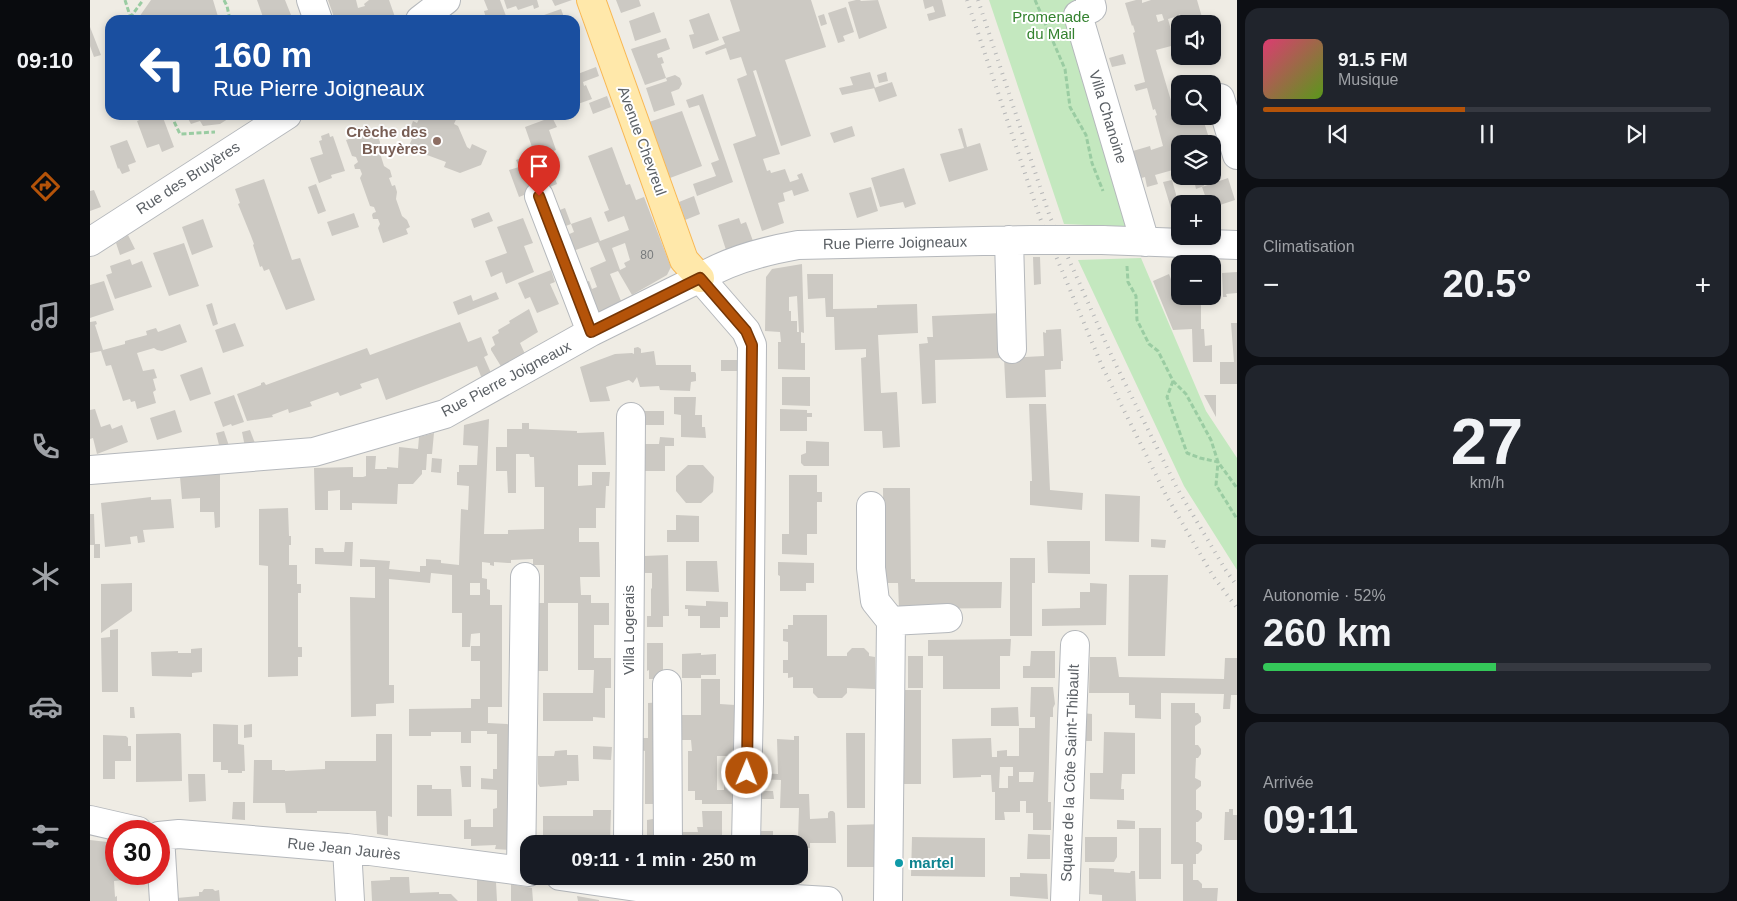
<!DOCTYPE html>
<html lang="fr">
<meta charset="utf-8">
<style>
:root{--surface:#171b24;--page:#20242c;--text:#f1f3f6;--muted:#9ea1a6;--line:#363941;--accent:#b45309}
body{margin:0;font-family:Helvetica,sans-serif;background:var(--page);color:var(--text);height:100vh;display:flex;flex-direction:column;font-size:19px;white-space:nowrap}
*{box-sizing:border-box;margin:0}
p{font-size:16px;color:var(--muted)}
.icon{flex:none;width:28px;height:28px;fill:none;stroke:currentColor;stroke-width:2;stroke-linecap:round;stroke-linejoin:round}
.map{position:relative;flex:1;overflow:hidden}
.details{display:flex;flex-direction:column;gap:8px;padding:8px;background:#0d0f14;width:500px}
.details>*{flex:none}
.hud{position:absolute;left:15px;top:15px;width:475px;height:105px;border-radius:15px;box-shadow:0 2px 8px #0003;background:#1a4fa0;color:#fff;overflow:hidden}
.buttons{position:absolute;left:1081px;top:15px;display:grid;gap:10px}
.buttons a{display:grid;place-items:center;width:50px;height:50px;border-radius:10px;background:var(--surface);box-shadow:0 2px 8px #0003;font-size:25px}
.speed{position:absolute;left:15px;top:820px;display:flex;gap:10px;font-size:25px;font-weight:700;text-align:center}
.speed>*{display:grid;place-content:center;width:65px;height:65px;border-radius:50%;background:var(--surface);box-shadow:0 2px 8px #0003;line-height:1}
.speed .limit{border:8px solid #d22;background:#fff;color:#111}
.pin{position:absolute;display:grid;place-items:center;width:42px;height:42px;color:#fff;margin:-51px -21px;border-radius:50% 50% 50% 0;rotate:-45deg;box-shadow:0 0 5px #0007}
.pin .icon{rotate:45deg}
.me{position:absolute;width:55px;margin:-28px;rotate:1deg;stroke-linejoin:round;filter:drop-shadow(0 0 4px #0008)}
.turn{display:flex;align-items:center;gap:18px;height:105px;padding:0 25px;font-size:22px}
.turn .icon{width:65px;height:65px;stroke-width:2.5}
.turn b{display:block;font-size:35px;line-height:42px}
.big{font-size:38px;font-weight:800;line-height:1.1}
.details .card{flex:1;display:flex;flex-direction:column;justify-content:center;gap:8px;min-width:0;padding:0 18px;border-radius:15px;background:var(--page)}
.details .dial{align-items:center;gap:0}
.dial b{font-size:65px;line-height:1}
.song{display:flex;align-items:center;gap:15px}
.cover{width:60px;height:60px;border-radius:8px;background:linear-gradient(135deg,hsl(340 70% 55%),hsl(90 70% 35%))}
.played{height:5px;border-radius:2px;background:linear-gradient(90deg,var(--accent) 45%,var(--line) 45%)}
.keys{display:flex;justify-content:space-around;direction:ltr}
.heat{display:flex;justify-content:space-between;align-items:center;font-size:28px;direction:ltr}
.charge{height:8px;border-radius:4px;background:linear-gradient(90deg,#34c759 52%,var(--line) 0)}
.trip{position:absolute;left:430px;top:835px;width:288px;height:50px;border-radius:15px;background:var(--surface);box-shadow:0 2px 8px #0003;font-weight:800;line-height:50px;text-align:center}
main{display:flex;flex:1;min-height:0}
.tab-bar{display:flex;flex-direction:column;width:90px;justify-content:space-around;align-items:center;background:#090b0e;color:var(--muted)}
.tab-bar .icon{width:35px;height:35px}
.tab-bar .active{color:var(--accent)}
.tab-bar b{font-size:22px;color:var(--text)}
.map>svg:first-child{display:block}
.green{fill:#c4e8bf}
.building{fill:#ccc9c3;fill-rule:evenodd}
.lines{fill:none;stroke-linecap:round;stroke-linejoin:round}
.minor-casing{stroke:#b5b8bc;stroke-width:30}
.major-casing{stroke:#f9b854;stroke-width:30}
.path{stroke:#9acca2;stroke-width:3;stroke-dasharray:5 2.5;stroke-linecap:butt}
.minor{stroke:#fff;stroke-width:28}
.major{stroke:#ffe8aa;stroke-width:28}
.rail{stroke:#b5b6b7;stroke-width:4;stroke-dasharray:1 6;stroke-linecap:butt}
.minor-bridge-casing{stroke:#b5b8bc;stroke-width:30;stroke-linecap:butt}
.minor-bridge{stroke:#fff;stroke-width:28}
.route-casing{stroke:#753606;stroke-width:12}
.route{stroke:#b45309;stroke-width:9}
.education-dot{fill:#8d6e63;stroke:#fff;stroke-width:2}
.culture-dot{fill:#0f9aa8;stroke:#fff;stroke-width:2}
.labels{text-anchor:middle;stroke-width:4;stroke-linejoin:round;paint-order:stroke}
.number-label{font-size:12px;fill:#787b7d}
.park-label{font-size:15px;fill:#34822f;stroke:#fff}
.street-label{font-size:15px;fill:#5c6166;stroke:#fff}
.education-label{font-size:15px;font-weight:bold;fill:#785e54;stroke:#fff;text-anchor:end}
.culture-label{font-size:15px;font-weight:bold;fill:#0d838f;stroke:#fff;text-anchor:start}
</style>
<main>
<nav class="tab-bar">
<b>09:10</b>
<svg class="icon active" aria-label="directions" viewBox="0 0 24 24"><path d="M12 3l9 9-9 9-9-9zM9 14v-3h6M13 9l2 2-2 2"/></svg>
<svg class="icon" aria-label="music" viewBox="0 0 24 24"><path d="M9 18V5l10-2v13"/><circle cx="6" cy="18" r="3"/><circle cx="16" cy="16" r="3"/></svg>
<svg class="icon" aria-label="phone" viewBox="0 0 24 24"><path d="M5 4h4l2 5-3 2q2 4 5 5l2-3 5 2v4C11 20 4 13 5 4z"/></svg>
<svg class="icon" aria-label="climate" viewBox="0 0 24 24"><path d="M12 3v18M4 7l16 10M4 17L20 7"/></svg>
<svg class="icon" aria-label="car" viewBox="0 0 24 24"><path d="M5 17H2v-5l4-1 3-4h7l3 4 3 1v5h-3M9 17h6M6 11h13"/><circle cx="7" cy="17" r="2"/><circle cx="17" cy="17" r="2"/></svg>
<svg class="icon" aria-label="filters" viewBox="0 0 24 24"><path d="M4 7h16M4 17h16"/><circle cx="9" cy="7" r="2"/><circle cx="15" cy="17" r="2"/></svg>
</nav>
<div class="map">
<svg width="1147" height="901" viewBox="0 0 1147 901">
<rect width="100%" height="100%" fill="#efece4"/>
<path class="green" d="M899,0H995L1043,227L974,224Z
M1051,258L1116,411L1147,458V570L1094,486L988,260Z"/>
<path class="building" d="M61,0H123L129,20H47Z
M167,0H195L203,20H174Z
M238,0H266L268,8L275,6L274,4L279,0H299L305,17L301,20H245Z
M394,0H410L416,16L405,20H390L396,18L394,11L398,10Z
M414,0H447L449,7L444,9L443,5L428,10L426,6L417,9Z
M462,0H482L465,6Z
M526,0H549L551,6L531,13Z
M640,0H721L736,47L695,60L721,136L691,146L666,70L663,71L690,154L673,159L677,171L680,170L681,173L695,169L700,182L709,179L707,175L712,173L719,191L704,196L702,190L693,193L695,201L688,203L694,223L672,231L643,144L666,136L647,79L657,75L651,57L640,60L636,48L616,55L615,52L635,44L632,37L650,31Z
M766,0H770L771,1L788,0L797,28L769,39L758,2Z
M833,0H852L856,16L839,21L837,14L845,12L843,6L835,9Z
M1046,0H1052V3L1061,0H1107L1114,24H1092L1090,14L1088,16L1078,19L1085,45L1066,50L1087,121L1102,116H1112L1119,138L1100,144H1090V168L1065,175L1068,184L1057,187L1055,177L1044,180L1036,153L1060,146L1061,150L1073,146L1065,116L1067,115L1065,109L1063,110L1057,88L1046,91L1044,85L1055,82L1043,33L1045,32L1043,25L1042,26L1035,3ZM1072,14L1074,20L1068,22L1066,15Z
M756,7L764,32L753,36L755,41L748,43L738,13Z
M471,9L475,20H440Z
M564,12L571,32L545,41L539,21Z
M619,13L629,40L603,49L599,35L604,34L599,20Z
M734,14L737,24L731,26L728,16Z
M0,27L11,55L4,57L0,46Z
M576,38L580,49L567,54L568,58L572,57L574,63L571,64L576,78L555,85L541,49Z
M1033,54L1036,64L1022,67L1019,58Z
M506,67L509,76L493,82L494,86L496,85L502,99L485,105V75Z
M780,72L785,88L752,95L749,88L763,85L760,77Z
M796,72L798,81L789,83L787,75Z
M585,75L590,78L592,84L589,89L581,92L585,105L564,112L556,88L577,81L576,78Z
M802,82L807,96L789,102L784,88Z
M613,94L643,182L607,196L603,184L626,176L621,163L629,160L609,105L599,108L596,100Z
M517,96L521,107L503,114L499,103Z
M592,111L612,166L580,178L559,122Z
M62,115H72L84,147L72,152L69,144L57,148L47,121Z
M96,115H144L130,124L113,126L110,121L101,124Z
M331,115H368L364,124L368,126L377,147L380,149L382,144L397,151L391,165L370,173L354,167L356,162L318,148L322,139L317,137L323,121L327,123Z
M462,117L467,127L459,130L466,150L456,154L467,184L450,191L449,189L429,197L419,170L429,167L426,160L447,152L444,147H442L435,127Z
M762,126L765,136L744,143L740,133Z
M872,128L877,147L890,143L898,170L859,182L850,154L874,148L868,129Z
M239,133L240,137L243,136L255,171L241,175L242,178L229,183L220,158L233,154L229,141L232,140L231,136Z
M276,133L278,137L287,134L290,142L289,150L294,166L300,170L302,177L299,178L302,186L305,185L307,192L306,199L312,216L317,220L320,227L316,229L318,234L293,243L288,228L290,224L288,219H283L282,215L283,213L286,212L284,207L280,206L270,178L272,174L270,169H265L264,165L268,162L266,157L262,156L256,140Z
M37,140L46,162L38,165L40,171L32,174L29,168L28,169L20,146Z
M522,147L536,185L540,184L546,200L554,197L581,267L577,275L542,295L528,271L520,274L531,301L499,319L486,285L499,281L502,289L507,287L500,268L516,261L508,242L483,251L477,235L484,232L481,224L501,217L510,241L539,230L534,216L518,222L514,212L519,210L498,156ZM535,243L540,260L534,263L536,267L530,270L522,248Z
M814,168L826,204L815,208L813,202L790,207L781,178Z
M1103,176H1111L1114,186L1106,189Z
M1138,178L1145,200L1130,205V203L1122,206V204H1118L1112,187Z
M174,179L202,260L210,258L225,300L196,310L179,269L174,271L172,266L170,267L163,245L164,244L161,236L148,204L150,203L145,189Z
M1082,180L1090,209V228H1087L1073,182Z
M226,184L236,211L228,214L218,187Z
M781,187L788,211L767,218L759,193Z
M4,190L11,207L0,211V191Z
M604,196L610,214L595,220L589,202Z
M475,208L481,224L465,230L459,214Z
M399,212L403,221L384,228L381,219Z
M264,213L269,227L242,236L237,222Z
M433,218L443,243L434,246L444,272L416,284L412,272L401,277L395,261L417,253L407,227Z
M649,218L651,224L656,222L663,241L636,250L628,225Z
M113,219L123,247L102,255L92,227Z
M38,235L45,249L30,255L26,243Z
M94,243L109,286L79,296L63,253Z
M943,257H950L951,284L944,285Z
M40,259L42,265L52,261L62,287L25,299L16,275L22,273L20,266Z
M712,264L714,333L711,332V343H715V370L688,369V342H691L690,332L675,331L676,277L682,269ZM707,296L708,315L709,332H707V321H701V311H699V297Z
M461,270L465,282L460,284L469,304L447,313L440,297L435,299L428,283Z
M1147,272V293L1136,294L1137,297H1133L1132,273Z
M717,274H743V309L787,308V305L827,304L828,333L788,335L791,393L807,392L810,447L793,448L792,431H774L771,358L776,357V349L745,350L744,317H736L735,298L718,299Z
M1079,274L1085,290L1090,288V296H1095L1098,305H1111V329H1114L1115,346L1122,345V362H1103L1102,329L1083,330L1063,281Z
M14,281L24,310L0,318V285Z
M406,292L409,299L368,315L363,302L381,295L383,301Z
M122,303L128,324L123,326L116,305Z
M439,309L448,332L430,343L435,354L412,368L401,350V348L405,345L402,337L409,333L408,330L420,323L419,321Z
M912,313L914,358L954,356L953,332L956,333V330L971,329L973,361H971V369L955,370L956,397L916,398L914,358L845,360L846,403L832,404L829,344L838,343L837,337H843L842,316Z
M6,321L7,324L5,325L13,350L35,344V341L57,335L56,331L66,328L68,332L90,324L97,342L72,351L67,350L64,348L47,353L53,371L64,369L67,378L63,379L66,390L63,392L66,403L47,409L45,401L41,402L40,399L33,401L21,365L16,366L11,351L0,353V322Z
M370,322L378,342L391,337L398,355L394,357L401,373L392,379L387,366L296,400L288,378L270,384L272,388L250,396L248,392L220,402L222,406L199,413L198,409L182,415L183,417L157,421L147,394L171,385V383L174,382L176,385L277,348L280,355Z
M145,323L154,346L133,353L125,330Z
M1141,323H1147V384H1130V362H1144Z
M548,347L551,349V353L564,351L566,365H601V372H605L606,374V381L601,382L600,391L570,390L569,386L550,387L547,377L543,383L539,380L516,387L520,401L500,402L490,367L525,354L542,353L544,354V348Z
M631,360H649V371H631Z
M112,367L121,394L100,401L90,375Z
M692,377H720V406L692,405Z
M144,395L154,422L142,426L141,424L133,427L124,402Z
M1114,395H1126V417Z
M584,397H606L605,415H612V427H615L616,438L591,437V415L584,414Z
M939,404H956L960,490L993,493L992,510L940,505V481H942Z
M5,409L11,427L20,424L22,429L32,425L38,442L7,454L3,438L0,439V410Z
M690,409L717,410V413H722V417H717V431H690Z
M85,410L92,432L67,440L60,418Z
M554,411H574V425H555Z
M399,419L394,534H418V530L454,529V487H445L444,457H440L439,454H426V493H418L417,471H406V447H417V429H432V423H439V429L487,431V433L514,432L516,465H488V486L502,485V472H520L519,486H516L515,508H506V528H489V542H509L510,577H490L491,595H501V603H519V625H504V658H521V688H515V718L503,717V721H453V693H503L504,670H488V603H458V671H441V603H454V565H443V559L421,560V563H418L404,562V566L400,565V563L392,562V578L397,579V589L400,590V605H412V707H398V723L417,724L422,726V850L405,849L406,845L381,846V839H374V820L381,819V827H403V809L407,808V790L391,789V778L403,779V769H407V734H397V731H381V743H371V732H341V736H319V709L381,708V699H390V661H381V646H390V633L381,634L380,647H372V613H362V575L341,573L340,583L299,579V685H304V703L286,704V716L261,717L260,597L285,598V567H270V559L300,561L299,569L330,572V566H336V559L351,560V563L369,565L371,509L378,510L379,486L367,485V472H369V465H387L388,446L373,445L374,425ZM380,583H390V595H380Z
M160,430L166,446L155,447L152,432Z
M134,431L140,449H130L126,433Z
M344,433L342,454H337L336,470H332V474L323,484H308L307,504L262,503V510H250V490L238,491V510H225L224,468L263,467V477H273L276,476V456H286L285,469H297V467L308,468L309,447L328,449L329,437Z
M570,437L584,438V446H575V471H552L551,444H569Z
M716,441L739,442V466H714L711,463V455L716,453Z
M342,458L352,459L351,473L341,472Z
M598,465H613L624,477L623,492L611,503H596L586,491V476Z
M130,473V527L125,528L124,512H110V498L92,499L90,477Z
M699,475H727V492H732V502H727V534H717V555L692,554V534H699Z
M793,488H820L821,579H825V582H912L911,608L809,609L808,583H794Z
M1015,494L1050,496L1049,542L1015,541Z
M61,497V500L81,499L84,528L53,530L55,542L48,543L47,536L40,537L41,544L15,547L11,503Z
M198,508L199,536H201V545H199V565H207V584H211V593H208V647H212V657H208V676L178,677V566L169,565V509Z
M0,514H4L5,544H10V558H4V545H0Z
M586,515L609,516V542H577V530H586Z
M1061,539L1076,540L1075,548L1061,547Z
M957,541H1000V574L958,573Z
M255,542H263L262,566L225,564V548H233L234,552H254Z
M578,555L579,616H573V627H557V616H561V589L562,588V573H555L554,556Z
M920,558H945V583H942V636H920Z
M596,561H627L629,592L596,591Z
M688,562L724,563V583H716V591H690V576L688,575Z
M1039,575H1078L1075,656H1038Z
M42,583V611L11,633V584Z
M1000,583L1017,584L1016,625L952,626V609L990,608V592H1000Z
M616,601L638,602V617H630V628H610V616H598V609H595V605L616,606Z
M703,615H737V656H757V653L762,648H774L779,653V656L785,657V689L757,688V693L752,698H728L723,693V688H703V677L698,678V673H693V660H698V642L693,641V629H698V625H703Z
M28,629V692H12L11,638L20,637V630Z
M921,639L920,656H910V689H853V656H838V640Z
M557,643H573V679H559V670L557,671Z
M112,648V672L102,673V677L62,676L61,652L88,651V653H101V649Z
M941,651H965V678H933V666H940Z
M611,653V655L626,654V675H611V678H592V654Z
M818,656H833V688H818Z
M1000,657H1026L1029,677L1134,679L1135,658H1147V695H1141L1140,709H1133L1134,694L1071,693V719L1045,718V705H1039V693H999Z
M611,679H630V704L645,705L644,756H627V790H634V779L636,777L644,776V804H612V800H605V791H598V751H602L601,740H592V715H611Z
M941,687H963L965,704L963,708V717H960L958,802H961V830H943V813H936V801H930V812H914L915,820H905V792H902L901,775H891V777L863,778L862,739L901,738L902,757H907V751L917,750V756H929V728H945V717H940ZM910,767H923V776H918V788H909ZM929,772H944L943,782H929Z
M814,690H831V784H813Z
M574,702V844H557V820L563,819V804H555V751L551,750V738H558V703Z
M1081,703H1105V713H1108L1111,717V722L1105,726V745H1108L1111,749V754L1108,758H1106L1105,778L1111,781V786L1106,790V810H1108L1112,813V818L1108,822H1106V842H1108L1112,845V850L1108,854H1106V864H1103V880H1108L1112,884V888H1128L1127,901H1093V864H1081Z
M40,707H44L45,718H40Z
M928,707L929,726H901V708Z
M992,713L1002,714V741H991Z
M123,724L148,725V744L154,745L155,771H152V773H138V770H131V762H123Z
M162,724V737L154,738V725Z
M1014,732L1045,733V774H1032L1031,789H1034V800L1000,799V773H1013Z
M89,733L91,734L92,781L46,782V734Z
M756,733H775V808H757Z
M286,734H302V817L298,816V836L287,834L286,811H227V813H196L195,803H163L164,760H182V770H195V771L235,769V761H286Z
M13,735L36,736L38,738V746H41V761H25V779H13Z
M704,736H709V794H719L720,819L738,818V813L740,811H743L745,813L746,843H720V848H709V844H699V839H708L709,808H690L691,780L669,779V773L688,774L687,739L704,740Z
M503,746L522,747L521,760L503,759Z
M477,750V755H488L489,781H477V785L450,787L448,784V756H464L465,751Z
M370,766H381V787H372Z
M98,774H115L116,801L99,802Z
M327,785H342V789H361L362,816H327Z
M669,791H683L684,799H669Z
M143,802H155V820L142,819Z
M1139,809H1143V815H1147V840H1134L1135,812H1139Z
M503,810H521L520,844H453V816H503Z
M612,811H632V836H629V844H590V832H608L607,827H613Z
M1027,820L1045,821V829H1027Z
M795,824V867H757V825Z
M1049,828H1071V879H1049Z
M668,831H683V844H668Z
M938,834L960,835V859H937Z
M822,837L895,838V877L821,876Z
M995,837H1027V857L1024,862H995Z
M0,840L26,843V874H42L43,879L24,881L25,897L27,896V901H0Z
M999,868L1024,869V872L1040,873L1041,871H1045L1046,901H1012V895L999,894Z
M930,873L957,874L958,899L920,896V877H930Z
M669,876H708V884L674,881Z
M300,877H319L320,893L349,892V894H361L368,901H282L281,881L300,880Z
M387,878L406,882L407,901H387Z
M421,884L442,888L443,901H421Z
M114,889H123L125,891L129,890L130,901H87V898L109,896V892H112Z
M487,896L509,900V901H488Z"/>
<g class="lines">
<g class="minor-casing">
<path id="minor" d="M221,0L228,20
M1000,0L1002,8L988,15L1055,242
M330,20L356,0
M1130,98L1147,155
M449,196L501,332
M919,240L922,349
M1012,240L1147,245
M0,242L197,115
M610,278L656,331L662,345L659,702L656,844
M0,470L224,452L355,414L501,332L610,278C639,260 674,251 708,245L943,240
M781,506V568L785,601L801,621L858,618
M577,684L578,844
M0,820L48,831
M69,836L89,834L257,848L439,872
M70,837L74,901
M538,844L541,417
M257,848L260,901
M431,870L435,577
M470,876L624,898L651,899L671,897L738,901
M798,901L801,621
M975,901L985,645"/>
</g>
<g class="major-casing">
<path id="major" d="M501,0L594,260L610,278"/>
</g>
<path class="path" d="M35,0L41,19
M134,0L137,6L140,20
M945,0L975,69L980,107L996,135L1002,163L1013,191
M40,18L53,0
M81,115L90,134L125,132
M1037,266L1038,282L1046,296L1047,320L1059,344L1068,351L1083,381L1096,394L1121,440L1128,462L1147,488
M1083,381L1077,397L1097,453L1110,458L1128,462L1126,485L1147,519"/>
<use href="#minor" class="minor"/>
<use href="#major" class="major"/>
<path class="rail" d="M877,0L950,218L1012,366L1076,495L1123,576L1147,608
M888,0L960,217L1024,361L1087,488L1135,569L1147,586"/>
<g class="minor-bridge-casing">
<path id="minor-bridge" d="M943,240H1012"/>
</g>
<use href="#minor-bridge" class="minor-bridge"/>
</g>
<g class="lines">
<g class="route-casing">
<path id="route" d="M449,196L501,332L610,278L656,331L662,345L657,773"/>
</g>
<use href="#route" class="route"/>
</g>
<circle class="education-dot" cx="347" cy="141" r="5"/>
<circle class="culture-dot" cx="809" cy="863" r="5"/>
<g class="labels">
<g class="number-label">
<text x="557" y="259">80</text>
</g>
<g class="park-label">
<text x="961" y="22">Promenade<tspan x="961" dy="17">du Mail</tspan></text>
</g>
<g class="street-label">
<text transform="translate(1018 117) rotate(73)" y="5">Villa Chanoine</text>
<text transform="translate(552 141) rotate(70)" y="5">Avenue Chevreul</text>
<text transform="translate(98 178) rotate(-33)" y="5">Rue des Bruyères</text>
<text transform="translate(805 243) rotate(-1)" y="5">Rue Pierre Joigneaux</text>
<text transform="translate(416 379) rotate(-28)" y="5">Rue Pierre Joigneaux</text>
<text transform="translate(539 630) rotate(-90)" y="5">Villa Logerais</text>
<text transform="translate(980 773) rotate(-88)" y="5">Square de la Côte Saint-Thibault</text>
<text transform="translate(254 849) rotate(6)" y="5">Rue Jean Jaurès</text>
</g>
<g class="education-label">
<text x="337" y="137">Crèche des<tspan x="337" dy="17">Bruyères</tspan></text>
</g>
<g class="culture-label">
<text x="819" y="868">martel</text>
</g>
</g>
</svg>
<div class="buttons">
<a><svg class="icon" aria-label="sound" viewBox="0 0 24 24"><path d="M4 9h4l5-4v14l-5-4H4zM17 9q2 3 0 6"/></svg></a>
<a><svg class="icon" aria-label="search" viewBox="0 0 24 24"><circle cx="10" cy="10" r="6"/><path d="M15 15l6 6"/></svg></a>
<a><svg class="icon" aria-label="layers" viewBox="0 0 24 24"><path d="M12 4l9 5-9 5-9-5zM3 14l9 5 9-5"/></svg></a>
<a>+</a>
<a>−</a>
</div>
<div class="speed"><div class="limit">30</div></div>
<div class="pin" style="left:449px;top:196px;background:#d93025"><svg class="icon" aria-label="arrive" viewBox="0 0 24 24"><path d="M6 21V4h12l-3 4 3 4H6"/></svg></div>
<svg class="me" style="left:657px;top:773px" viewBox="-20 -20 40 40"><circle r="17" fill="#b45309" stroke="#fff" stroke-width="3"/><path d="M0-11L8 9 0 5-8 9z" fill="#fff"/></svg>
<div class="trip">09:11 · 1 min · 250 m</div>
<div class="hud">
<div class="turn"><svg class="icon" aria-label="left" viewBox="0 0 24 24"><path d="M17 20v-9H6M10 6l-5 5 5 5"/></svg><div><b>160 m</b>Rue Pierre Joigneaux</div></div>
</div>
</div>
<section class="details">
<div class="card">
<div class="song"><i class="cover"></i><div><b>91.5 FM</b><p>Musique</p></div></div>
<div class="played"></div>
<div class="keys"><svg class="icon" aria-label="previous" viewBox="0 0 24 24"><path d="M18 5L8 12l10 7zM5 5v14"/></svg><svg class="icon" aria-label="pause" viewBox="0 0 24 24"><path d="M8 5v14M16 5v14"/></svg><svg class="icon" aria-label="next" viewBox="0 0 24 24"><path d="M6 5l10 7-10 7zM19 5v14"/></svg></div>
</div>
<div class="card"><p>Climatisation</p>
<div class="heat"><a>−</a><b class="big">20.5°</b><a>+</a></div>
</div>
<div class="card dial"><b>27</b><p>km/h</p></div>
<div class="card"><p>Autonomie · 52%</p><b class="big">260 km</b><div class="charge"></div></div>
<div class="card"><p>Arrivée</p><b class="big">09:11</b></div>
</section>
</main>
